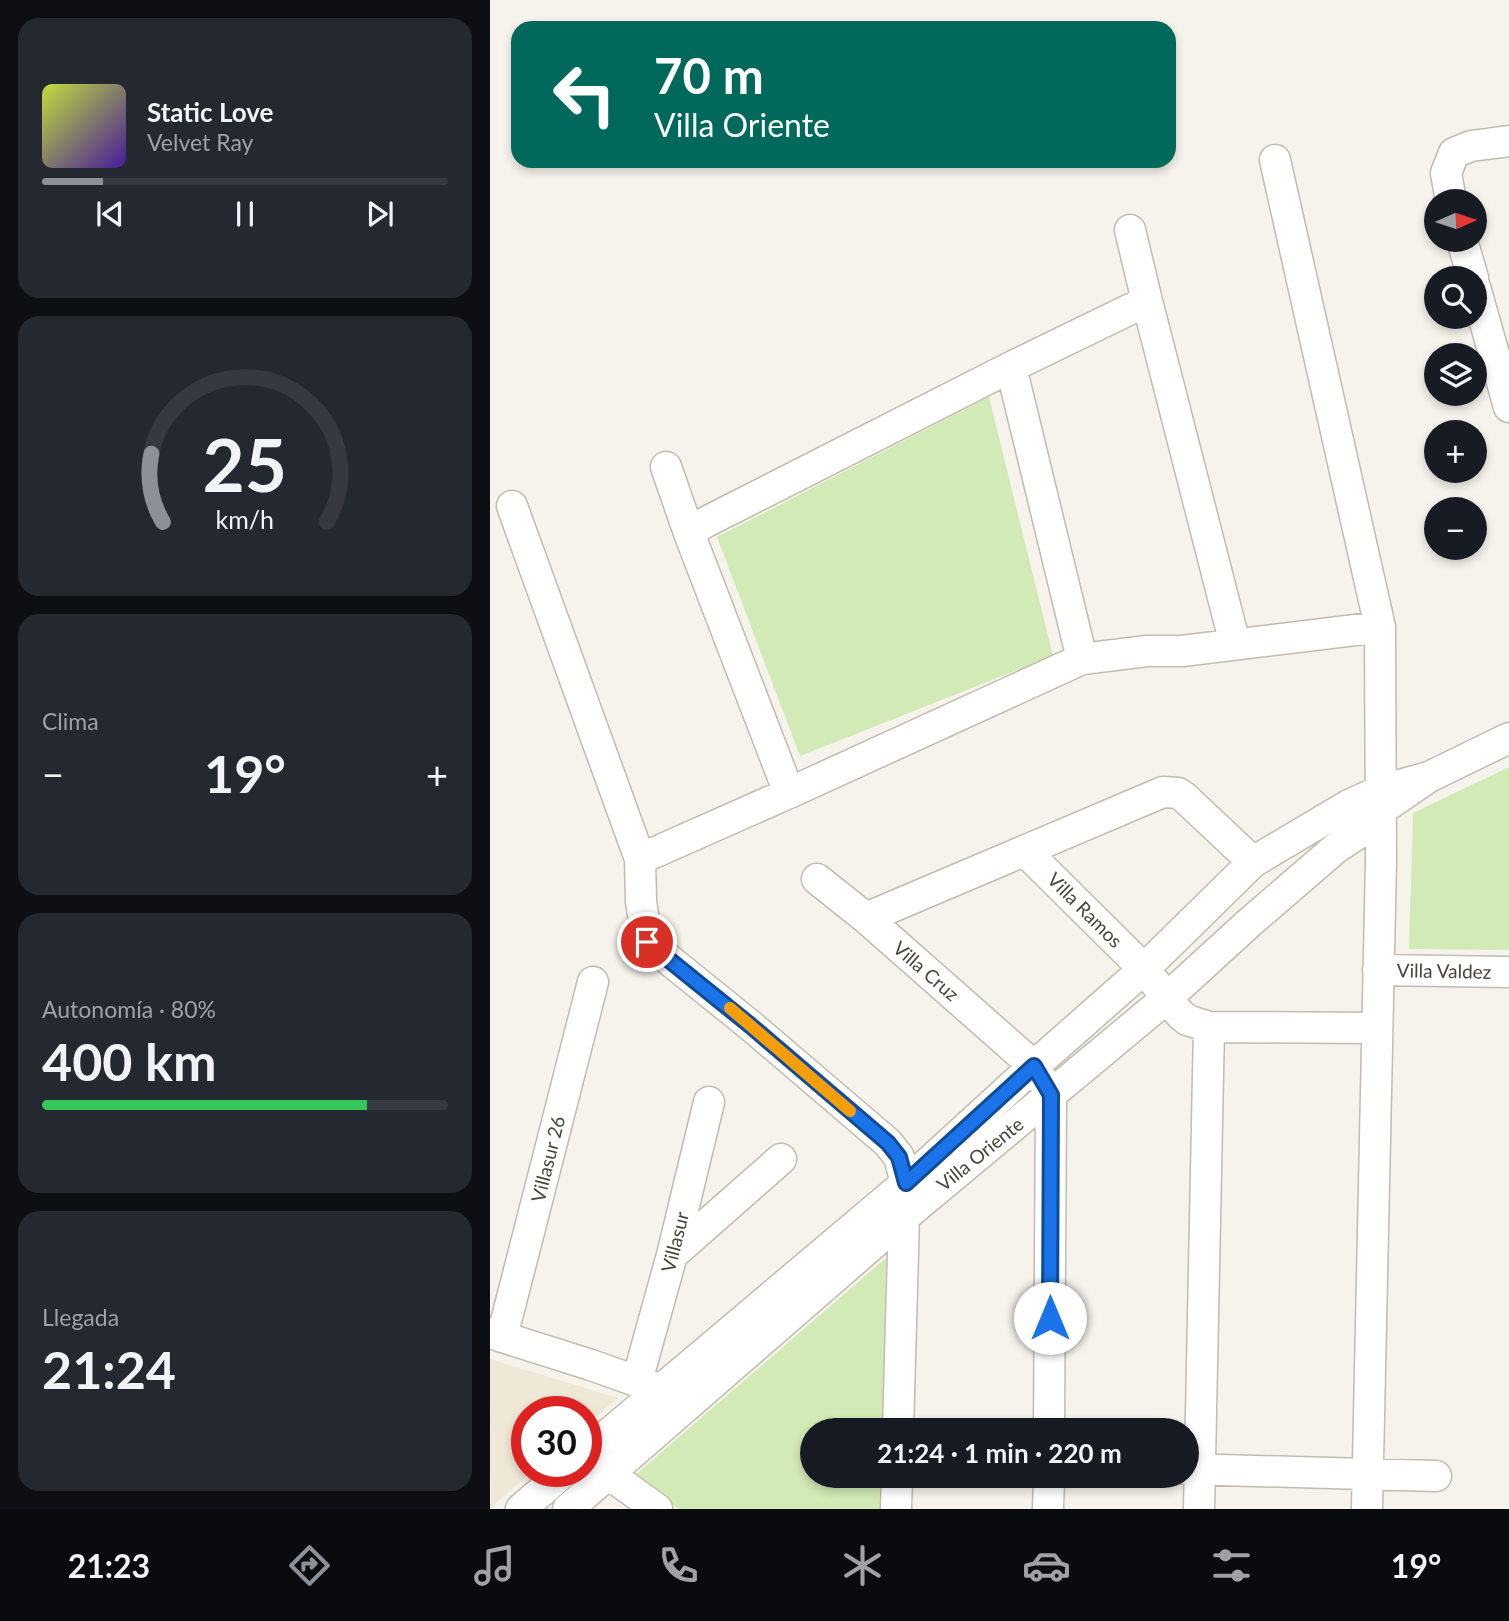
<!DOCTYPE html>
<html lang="es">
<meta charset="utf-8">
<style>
:root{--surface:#171b24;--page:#242831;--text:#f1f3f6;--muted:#9ea1a6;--line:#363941;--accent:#8c9099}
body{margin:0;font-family:Lato,sans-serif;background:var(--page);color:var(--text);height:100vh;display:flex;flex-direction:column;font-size:26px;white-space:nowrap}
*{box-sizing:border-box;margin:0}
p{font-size:23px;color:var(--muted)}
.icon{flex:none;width:38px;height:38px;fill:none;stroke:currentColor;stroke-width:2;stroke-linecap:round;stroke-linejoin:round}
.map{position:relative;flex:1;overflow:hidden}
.panel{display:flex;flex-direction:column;gap:18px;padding:18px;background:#0d0f14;width:490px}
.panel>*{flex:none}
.banner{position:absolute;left:21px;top:21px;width:665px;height:147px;border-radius:21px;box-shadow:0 4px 10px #0003;background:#00695c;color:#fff;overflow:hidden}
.needle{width:46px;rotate:87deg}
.buttons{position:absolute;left:934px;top:189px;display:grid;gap:14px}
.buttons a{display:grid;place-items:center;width:63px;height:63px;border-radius:50%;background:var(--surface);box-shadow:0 4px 10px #0003;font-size:35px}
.speed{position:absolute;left:21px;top:1396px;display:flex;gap:14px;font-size:35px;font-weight:700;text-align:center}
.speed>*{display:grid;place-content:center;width:91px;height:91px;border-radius:50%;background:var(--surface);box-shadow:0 4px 10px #0003;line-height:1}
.speed .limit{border:10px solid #d22;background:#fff;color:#111}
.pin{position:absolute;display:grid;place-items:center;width:60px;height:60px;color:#fff;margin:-30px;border:4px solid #fff;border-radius:50%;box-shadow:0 2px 7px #0007}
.me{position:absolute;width:77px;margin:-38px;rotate:0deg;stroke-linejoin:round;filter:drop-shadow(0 0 5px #0008)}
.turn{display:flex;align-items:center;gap:24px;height:147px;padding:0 28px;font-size:32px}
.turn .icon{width:91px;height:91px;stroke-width:2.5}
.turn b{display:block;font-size:49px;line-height:60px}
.big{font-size:52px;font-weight:700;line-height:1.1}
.panel .tile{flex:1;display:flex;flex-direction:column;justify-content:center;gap:10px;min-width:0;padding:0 24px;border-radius:21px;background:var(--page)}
.panel .dial{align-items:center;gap:0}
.dial svg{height:182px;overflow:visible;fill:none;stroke:var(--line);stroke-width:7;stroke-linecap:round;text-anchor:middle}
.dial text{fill:var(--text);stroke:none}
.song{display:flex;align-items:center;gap:21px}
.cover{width:84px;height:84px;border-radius:10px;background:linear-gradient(135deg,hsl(70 70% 55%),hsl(260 70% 35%))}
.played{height:7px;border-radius:4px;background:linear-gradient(90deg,var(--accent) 15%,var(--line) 15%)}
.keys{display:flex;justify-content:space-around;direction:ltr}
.heat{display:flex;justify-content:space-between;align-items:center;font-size:38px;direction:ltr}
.charge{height:10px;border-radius:5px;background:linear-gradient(90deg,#34c759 80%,var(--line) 0)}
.trip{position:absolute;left:310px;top:1418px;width:399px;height:70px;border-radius:35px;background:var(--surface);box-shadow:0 4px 10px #0003;font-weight:700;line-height:70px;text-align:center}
.menu{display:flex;height:112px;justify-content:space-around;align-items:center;background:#090b0e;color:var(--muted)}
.menu .icon{width:49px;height:49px}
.menu .current{color:var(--accent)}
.menu b{font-size:32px;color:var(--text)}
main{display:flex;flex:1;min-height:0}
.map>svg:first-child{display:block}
.education{fill:#efe8d6}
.green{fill:#d2eab5}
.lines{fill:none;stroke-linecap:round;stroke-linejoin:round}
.street-casing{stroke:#c2bbae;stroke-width:33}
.street{stroke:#fff;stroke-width:30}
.route-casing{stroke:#114b97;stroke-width:18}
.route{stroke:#1a73e8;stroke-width:12}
.slow{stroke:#f59e0b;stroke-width:12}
.labels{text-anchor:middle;stroke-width:5;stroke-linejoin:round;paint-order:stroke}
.street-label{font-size:19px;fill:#4b4439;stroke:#fff}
</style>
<main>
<section class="panel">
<div class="tile">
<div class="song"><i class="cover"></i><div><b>Static Love</b><p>Velvet Ray</p></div></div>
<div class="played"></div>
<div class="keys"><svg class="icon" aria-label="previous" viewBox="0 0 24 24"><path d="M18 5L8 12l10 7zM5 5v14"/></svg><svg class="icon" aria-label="pause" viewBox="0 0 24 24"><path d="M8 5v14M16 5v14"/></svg><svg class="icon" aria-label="next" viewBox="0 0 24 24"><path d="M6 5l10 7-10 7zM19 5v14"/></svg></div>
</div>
<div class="tile dial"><svg viewBox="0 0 100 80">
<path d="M14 69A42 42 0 1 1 86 69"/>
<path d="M14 69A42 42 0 0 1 9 39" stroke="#8c9099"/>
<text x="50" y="56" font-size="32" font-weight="700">25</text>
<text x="50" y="72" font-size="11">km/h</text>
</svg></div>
<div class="tile"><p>Clima</p>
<div class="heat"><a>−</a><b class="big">19°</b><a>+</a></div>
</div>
<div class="tile"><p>Autonomía · 80%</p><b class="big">400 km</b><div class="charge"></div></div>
<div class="tile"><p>Llegada</p><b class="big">21:24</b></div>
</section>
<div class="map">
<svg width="1019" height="1509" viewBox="0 0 1019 1509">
<rect width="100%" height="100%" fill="#f6f3ec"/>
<path class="education" d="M0,1359L128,1398L96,1425V1412H37V1472H42L6,1503L1,1509Z"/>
<path class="green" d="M499,397L563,656L310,756L227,537Z
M1019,767V950L919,949L923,813Z
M396,1258L393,1430H322V1475H392V1509H188L143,1477Z"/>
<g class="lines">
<g class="street-casing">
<path id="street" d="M785,160L890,627
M961,201L956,173L964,153L981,146L1019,141
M640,230L657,301
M972,240L983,278
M985,287L1019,407
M521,367L592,659
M176,467L199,533
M22,506L150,859L151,901L157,942L261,1026L398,1143L409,1157L416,1183L414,1217L408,1430
M745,644L657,301L521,367L214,523L199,533L299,793L592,659L657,651H692L890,627L891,861L877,1509
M939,777L1019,738
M536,852L654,969L690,1014L697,1020L719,1027L887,1028
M150,859L299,793
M327,879L376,918L544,1066L561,1095L559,1430
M376,918L673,792L688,793L694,797L763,862
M888,970L1019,972
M182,1255L291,1159
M0,1333L101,1365L166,1388
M12,1337L103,982
M147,1381L182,1255L219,1102
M102,1462L167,1509
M696,1469L946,1476
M31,1509L74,1472
M78,1509L414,1217L678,997L759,923L846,848L872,831L891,810L939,777L892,790L859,805L763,862L654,969L544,1066L416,1183L96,1453
M406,1509L407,1475
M558,1509L559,1475
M709,1509L719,1027"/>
</g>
<use href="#street" class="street"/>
</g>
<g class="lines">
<g class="route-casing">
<path id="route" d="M157,942L261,1026L398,1143L409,1157L416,1183L544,1066L561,1095L560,1318"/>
</g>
<use href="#route" class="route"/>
<path class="slow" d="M240,1008L360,1111"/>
</g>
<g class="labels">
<g class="street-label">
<text transform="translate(595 910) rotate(45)" y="7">Villa Ramos</text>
<text transform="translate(436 971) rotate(41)" y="7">Villa Cruz</text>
<text transform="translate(954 971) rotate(1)" y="7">Villa Valdez</text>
<text transform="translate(490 1154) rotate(-39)" y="7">Villa Oriente</text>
<text transform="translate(58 1159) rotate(-76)" y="7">Villasur 26</text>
<text transform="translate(185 1242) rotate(-76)" y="7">Villasur</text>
</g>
</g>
</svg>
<div class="buttons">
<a><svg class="needle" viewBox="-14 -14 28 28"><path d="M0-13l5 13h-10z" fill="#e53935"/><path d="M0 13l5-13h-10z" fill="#9ea1a6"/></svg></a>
<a><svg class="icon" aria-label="search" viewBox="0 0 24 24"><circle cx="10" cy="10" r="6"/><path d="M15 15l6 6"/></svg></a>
<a><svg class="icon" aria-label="layers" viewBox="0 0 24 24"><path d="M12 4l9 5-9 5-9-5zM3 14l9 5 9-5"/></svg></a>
<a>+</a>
<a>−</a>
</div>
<div class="speed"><div class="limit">30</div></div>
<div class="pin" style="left:157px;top:942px;background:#d93025"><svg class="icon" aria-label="arrive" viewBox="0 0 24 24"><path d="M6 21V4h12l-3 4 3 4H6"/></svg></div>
<svg class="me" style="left:560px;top:1318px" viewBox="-20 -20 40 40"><circle r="19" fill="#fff"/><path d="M0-13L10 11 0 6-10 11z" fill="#1a73e8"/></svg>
<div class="trip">21:24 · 1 min · 220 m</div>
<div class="banner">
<div class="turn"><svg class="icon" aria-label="left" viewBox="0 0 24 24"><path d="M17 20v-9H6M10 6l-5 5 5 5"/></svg><div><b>70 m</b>Villa Oriente</div></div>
</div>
</div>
</main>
<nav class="menu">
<b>21:23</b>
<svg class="icon current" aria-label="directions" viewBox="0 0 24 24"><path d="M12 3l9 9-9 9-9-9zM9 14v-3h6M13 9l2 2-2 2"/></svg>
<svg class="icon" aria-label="music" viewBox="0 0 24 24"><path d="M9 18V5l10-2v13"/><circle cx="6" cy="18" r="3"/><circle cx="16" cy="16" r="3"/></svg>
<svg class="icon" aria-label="phone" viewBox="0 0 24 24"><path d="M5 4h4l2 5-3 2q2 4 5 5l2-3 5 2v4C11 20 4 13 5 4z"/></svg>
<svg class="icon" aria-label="climate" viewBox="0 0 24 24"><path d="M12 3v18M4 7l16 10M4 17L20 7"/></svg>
<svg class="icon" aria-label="car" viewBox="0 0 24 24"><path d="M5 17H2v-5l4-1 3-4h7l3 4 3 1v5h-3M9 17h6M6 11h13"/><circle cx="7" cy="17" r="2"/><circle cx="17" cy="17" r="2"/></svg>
<svg class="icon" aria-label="filters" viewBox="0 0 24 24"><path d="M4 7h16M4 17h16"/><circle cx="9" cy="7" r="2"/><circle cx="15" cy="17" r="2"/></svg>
<b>19°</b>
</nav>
